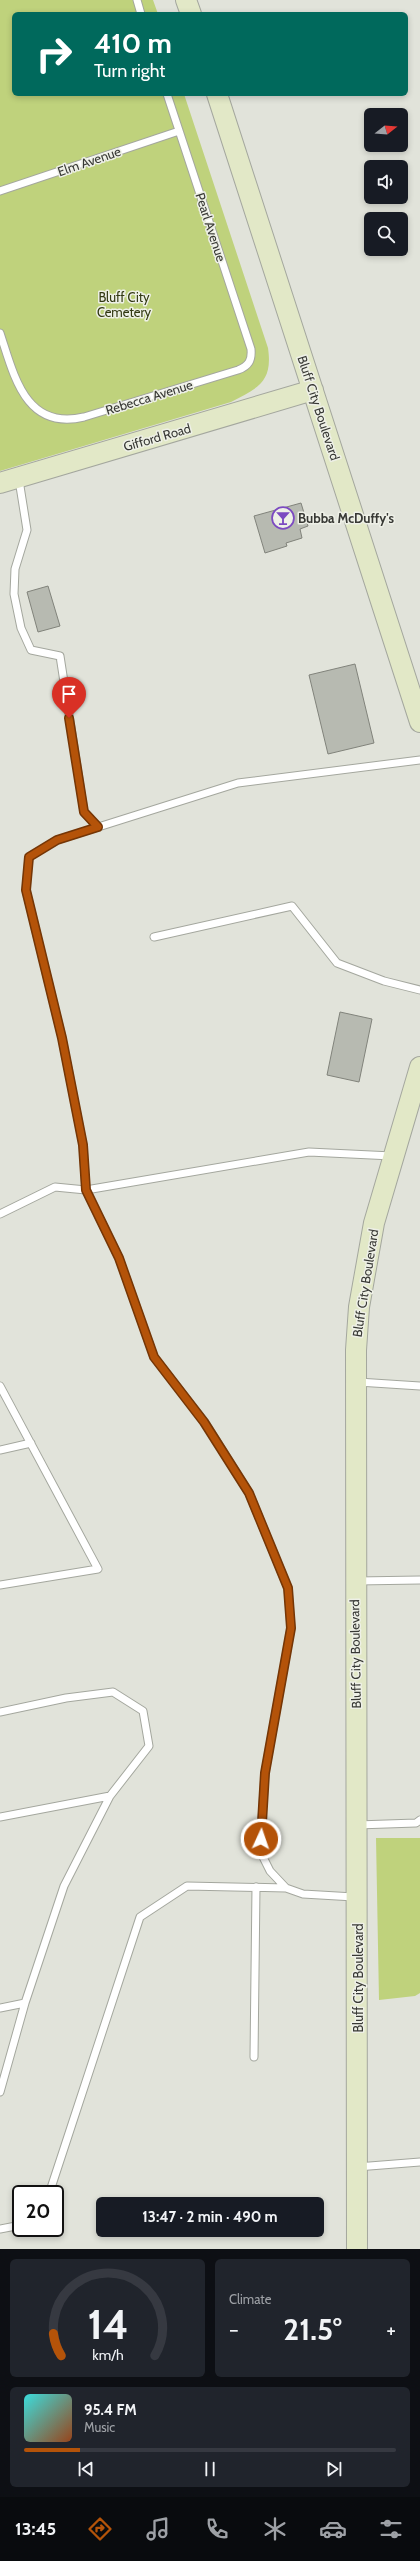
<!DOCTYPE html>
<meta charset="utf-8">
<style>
:root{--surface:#171b24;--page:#20242c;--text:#f1f3f6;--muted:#9ea1a6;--line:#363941;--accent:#b45309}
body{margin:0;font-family:Cabin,sans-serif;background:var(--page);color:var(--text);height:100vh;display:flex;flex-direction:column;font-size:15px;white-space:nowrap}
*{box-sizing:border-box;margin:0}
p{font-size:13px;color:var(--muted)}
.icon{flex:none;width:22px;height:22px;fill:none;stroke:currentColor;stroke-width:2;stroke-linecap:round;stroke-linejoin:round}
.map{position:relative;height:2249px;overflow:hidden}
.panel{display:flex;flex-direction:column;gap:10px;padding:10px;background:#0d0f14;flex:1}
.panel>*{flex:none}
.top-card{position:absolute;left:12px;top:12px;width:396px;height:84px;border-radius:6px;box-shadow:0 2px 6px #0003;background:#00695c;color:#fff;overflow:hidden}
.needle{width:26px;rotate:73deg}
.controls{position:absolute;left:364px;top:108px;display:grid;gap:8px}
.controls a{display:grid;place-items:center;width:44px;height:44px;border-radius:6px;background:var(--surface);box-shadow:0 2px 6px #0003;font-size:20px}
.speed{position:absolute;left:12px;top:2185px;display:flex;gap:8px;font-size:20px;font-weight:700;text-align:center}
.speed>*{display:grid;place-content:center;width:52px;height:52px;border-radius:50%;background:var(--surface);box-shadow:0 2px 6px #0003;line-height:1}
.speed .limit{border:2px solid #111;border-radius:6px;background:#fff;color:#111}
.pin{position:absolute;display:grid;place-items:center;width:34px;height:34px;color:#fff;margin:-41px -17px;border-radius:50% 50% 50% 0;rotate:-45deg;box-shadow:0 0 4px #0007}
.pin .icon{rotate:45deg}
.me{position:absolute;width:44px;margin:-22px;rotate:3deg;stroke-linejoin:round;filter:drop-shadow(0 0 3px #0008)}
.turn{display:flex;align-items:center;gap:14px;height:84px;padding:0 16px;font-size:18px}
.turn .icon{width:52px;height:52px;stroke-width:2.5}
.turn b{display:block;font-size:28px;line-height:34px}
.big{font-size:30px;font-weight:700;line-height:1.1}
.panel .card{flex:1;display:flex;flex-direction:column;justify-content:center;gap:6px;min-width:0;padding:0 14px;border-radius:6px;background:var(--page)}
.panel .dial{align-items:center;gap:0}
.dial svg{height:104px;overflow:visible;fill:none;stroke:var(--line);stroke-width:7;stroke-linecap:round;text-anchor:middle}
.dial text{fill:var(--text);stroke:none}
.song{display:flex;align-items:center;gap:12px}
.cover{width:48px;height:48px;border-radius:6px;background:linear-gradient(135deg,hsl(180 70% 55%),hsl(20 70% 35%))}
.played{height:4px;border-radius:2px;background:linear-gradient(90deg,var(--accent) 15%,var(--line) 15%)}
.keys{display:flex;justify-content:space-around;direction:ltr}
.heat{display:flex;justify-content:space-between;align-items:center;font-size:22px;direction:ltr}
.panel .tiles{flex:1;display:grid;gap:10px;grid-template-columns:1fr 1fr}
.card:last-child{grid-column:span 2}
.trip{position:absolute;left:96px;top:2197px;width:228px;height:40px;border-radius:6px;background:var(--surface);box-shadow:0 2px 6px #0003;font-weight:700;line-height:40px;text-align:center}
.menu{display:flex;height:64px;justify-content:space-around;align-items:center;background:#090b0e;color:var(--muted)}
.menu .icon{width:28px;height:28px}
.menu .selected{color:var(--accent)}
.menu b{font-size:18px;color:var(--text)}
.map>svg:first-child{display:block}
.green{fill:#bfd27c}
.building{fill:#b7bab1;stroke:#81837b}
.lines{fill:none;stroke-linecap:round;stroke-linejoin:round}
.lane-casing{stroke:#a4a79e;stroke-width:9}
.secondary-casing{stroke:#a4a79e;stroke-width:22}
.lane{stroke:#fff;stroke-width:7}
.secondary{stroke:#e2e8c7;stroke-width:20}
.route-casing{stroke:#753606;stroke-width:10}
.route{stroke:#b45309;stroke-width:7}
.labels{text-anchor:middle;stroke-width:3;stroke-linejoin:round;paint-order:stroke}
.street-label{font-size:13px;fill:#383935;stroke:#eef0e7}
.park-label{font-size:13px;fill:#323912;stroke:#eef0e7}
.poi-label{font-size:13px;font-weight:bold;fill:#383935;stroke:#eef0e7;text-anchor:start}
</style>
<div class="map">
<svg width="420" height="2249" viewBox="0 0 420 2249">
<rect width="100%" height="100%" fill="#e1e3da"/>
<path class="green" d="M0,0H153L158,14H14V94H184L268,348C273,382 258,388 231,402L0,471Z
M376,1838H420V1993L415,1996L379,2000Z"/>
<path class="building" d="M301,503L308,526L300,529L302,538L286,543L287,546L265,553L254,516Z
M48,586L60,626L38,632L27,592Z
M355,664L374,743L328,754L309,675Z
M340,1012L372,1019L359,1082L327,1075Z"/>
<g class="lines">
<g class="lane-casing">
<path id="lane" d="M137,0L141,14
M0,191L179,131
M0,333C14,375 25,431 84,417L238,370C249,366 252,360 251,349L167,94
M19,480L27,530L15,569L14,594L21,628L31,650L60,656L84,812L98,827
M154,937L292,906L337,963L384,981L420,990
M0,1214L55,1187L86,1190L309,1152L392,1156
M358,1382L420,1386
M0,1386L98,1569L0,1585
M0,1450L31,1443
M357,1581L420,1580
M0,1712L66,1698L113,1692L143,1711L149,1746L110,1796L64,1886L25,2003
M0,1817L110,1796
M357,1825L416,1823L420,1820
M354,1897L303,1894L286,1888L270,1871L260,1851L265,1773L291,1628L288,1588L249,1493L204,1421L154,1357L119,1258L86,1190L83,1145L62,1038L26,890L29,857L57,840L238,783L420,760
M0,2008L25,2003L0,2092
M254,2057L256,1887
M357,2167L420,2162
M49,2194L140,1917L187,1886L286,1888
M0,2229L21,2225"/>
</g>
<g class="secondary-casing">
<path id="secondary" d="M186,0L191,14
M217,94L420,722
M0,483L313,390
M357,2249L356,1350L359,1307L374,1223L420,1067"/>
</g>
<use href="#lane" class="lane"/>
<use href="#secondary" class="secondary"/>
</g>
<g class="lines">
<g class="route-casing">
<path id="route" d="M69,718L84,812L98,827L57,840L29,857L26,890L62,1038L83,1145L86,1190L119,1258L154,1357L204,1422L249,1493L288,1588L291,1628L265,1773L261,1839"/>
</g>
<use href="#route" class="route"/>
</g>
<defs>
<g id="bar-ring" transform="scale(1.15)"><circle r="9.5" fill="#eef0e7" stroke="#7c4ac1" stroke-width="1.5"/><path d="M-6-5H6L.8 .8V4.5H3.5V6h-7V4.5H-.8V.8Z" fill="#7c4ac1"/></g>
</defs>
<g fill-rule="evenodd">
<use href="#bar-ring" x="283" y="518"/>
</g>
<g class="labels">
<g class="street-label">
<text transform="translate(89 161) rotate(-19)" y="5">Elm Avenue</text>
<text transform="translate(211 227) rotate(72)" y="5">Pearl Avenue</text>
<text transform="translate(149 397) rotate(-17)" y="5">Rebecca Avenue</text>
<text transform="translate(319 408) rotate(72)" y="5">Bluff City Boulevard</text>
<text transform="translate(157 437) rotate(-16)" y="5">Gifford Road</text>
<text transform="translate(365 1283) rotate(-81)" y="5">Bluff City Boulevard</text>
<text transform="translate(355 1654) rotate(-91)" y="5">Bluff City Boulevard</text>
<text transform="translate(358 1978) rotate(-90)" y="5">Bluff City Boulevard</text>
</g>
<g class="park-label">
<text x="124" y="302">Bluff City<tspan x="124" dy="15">Cemetery</tspan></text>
</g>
<g class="poi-label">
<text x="298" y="523">Bubba McDuffy's</text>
</g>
</g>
</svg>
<div class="controls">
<a><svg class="needle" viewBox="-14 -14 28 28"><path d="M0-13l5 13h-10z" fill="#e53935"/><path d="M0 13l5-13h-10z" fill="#9ea1a6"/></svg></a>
<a><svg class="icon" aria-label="sound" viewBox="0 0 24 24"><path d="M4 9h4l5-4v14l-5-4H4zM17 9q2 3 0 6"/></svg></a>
<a><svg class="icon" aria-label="search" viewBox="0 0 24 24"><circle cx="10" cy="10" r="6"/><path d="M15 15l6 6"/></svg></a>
</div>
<div class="speed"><div class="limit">20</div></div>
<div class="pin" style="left:69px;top:718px;background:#d93025"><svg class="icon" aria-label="arrive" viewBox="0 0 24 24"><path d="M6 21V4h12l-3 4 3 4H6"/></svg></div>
<svg class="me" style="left:261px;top:1839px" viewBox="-20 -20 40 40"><circle r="17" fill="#b45309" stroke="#fff" stroke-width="3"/><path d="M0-11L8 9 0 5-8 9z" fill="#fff"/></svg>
<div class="trip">13:47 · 2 min · 490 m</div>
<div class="top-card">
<div class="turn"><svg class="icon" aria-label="right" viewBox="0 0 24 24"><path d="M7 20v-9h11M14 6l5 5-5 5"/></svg><div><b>410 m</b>Turn right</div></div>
</div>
</div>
<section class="panel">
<div class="tiles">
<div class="card dial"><svg viewBox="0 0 100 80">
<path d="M14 69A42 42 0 1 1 86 69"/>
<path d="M14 69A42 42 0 0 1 8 52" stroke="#b45309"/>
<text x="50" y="56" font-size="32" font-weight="700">14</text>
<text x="50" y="72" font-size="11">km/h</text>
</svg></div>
<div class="card"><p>Climate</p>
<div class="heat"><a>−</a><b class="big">21.5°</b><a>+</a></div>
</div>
<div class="card">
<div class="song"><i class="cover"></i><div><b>95.4 FM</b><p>Music</p></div></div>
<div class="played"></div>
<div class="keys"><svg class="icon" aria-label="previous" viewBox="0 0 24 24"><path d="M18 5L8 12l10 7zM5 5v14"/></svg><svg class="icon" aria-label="pause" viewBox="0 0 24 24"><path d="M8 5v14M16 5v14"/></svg><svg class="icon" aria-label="next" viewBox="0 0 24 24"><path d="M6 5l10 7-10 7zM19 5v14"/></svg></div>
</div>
</div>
</section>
<nav class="menu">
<b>13:45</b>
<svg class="icon selected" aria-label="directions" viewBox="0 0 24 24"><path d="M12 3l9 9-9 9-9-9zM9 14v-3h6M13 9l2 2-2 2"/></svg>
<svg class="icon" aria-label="music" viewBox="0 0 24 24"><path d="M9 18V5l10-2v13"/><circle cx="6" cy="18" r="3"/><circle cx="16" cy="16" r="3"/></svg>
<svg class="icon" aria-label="phone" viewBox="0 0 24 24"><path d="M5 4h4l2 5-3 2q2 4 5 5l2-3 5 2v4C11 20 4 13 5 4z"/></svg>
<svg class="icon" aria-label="climate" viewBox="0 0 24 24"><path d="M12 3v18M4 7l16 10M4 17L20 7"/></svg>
<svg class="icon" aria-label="car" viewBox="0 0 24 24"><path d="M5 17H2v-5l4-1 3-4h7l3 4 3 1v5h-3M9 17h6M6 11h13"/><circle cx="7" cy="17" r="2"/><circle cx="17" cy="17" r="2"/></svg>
<svg class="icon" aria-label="filters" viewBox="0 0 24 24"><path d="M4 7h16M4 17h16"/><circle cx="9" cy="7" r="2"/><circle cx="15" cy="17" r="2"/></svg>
</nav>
